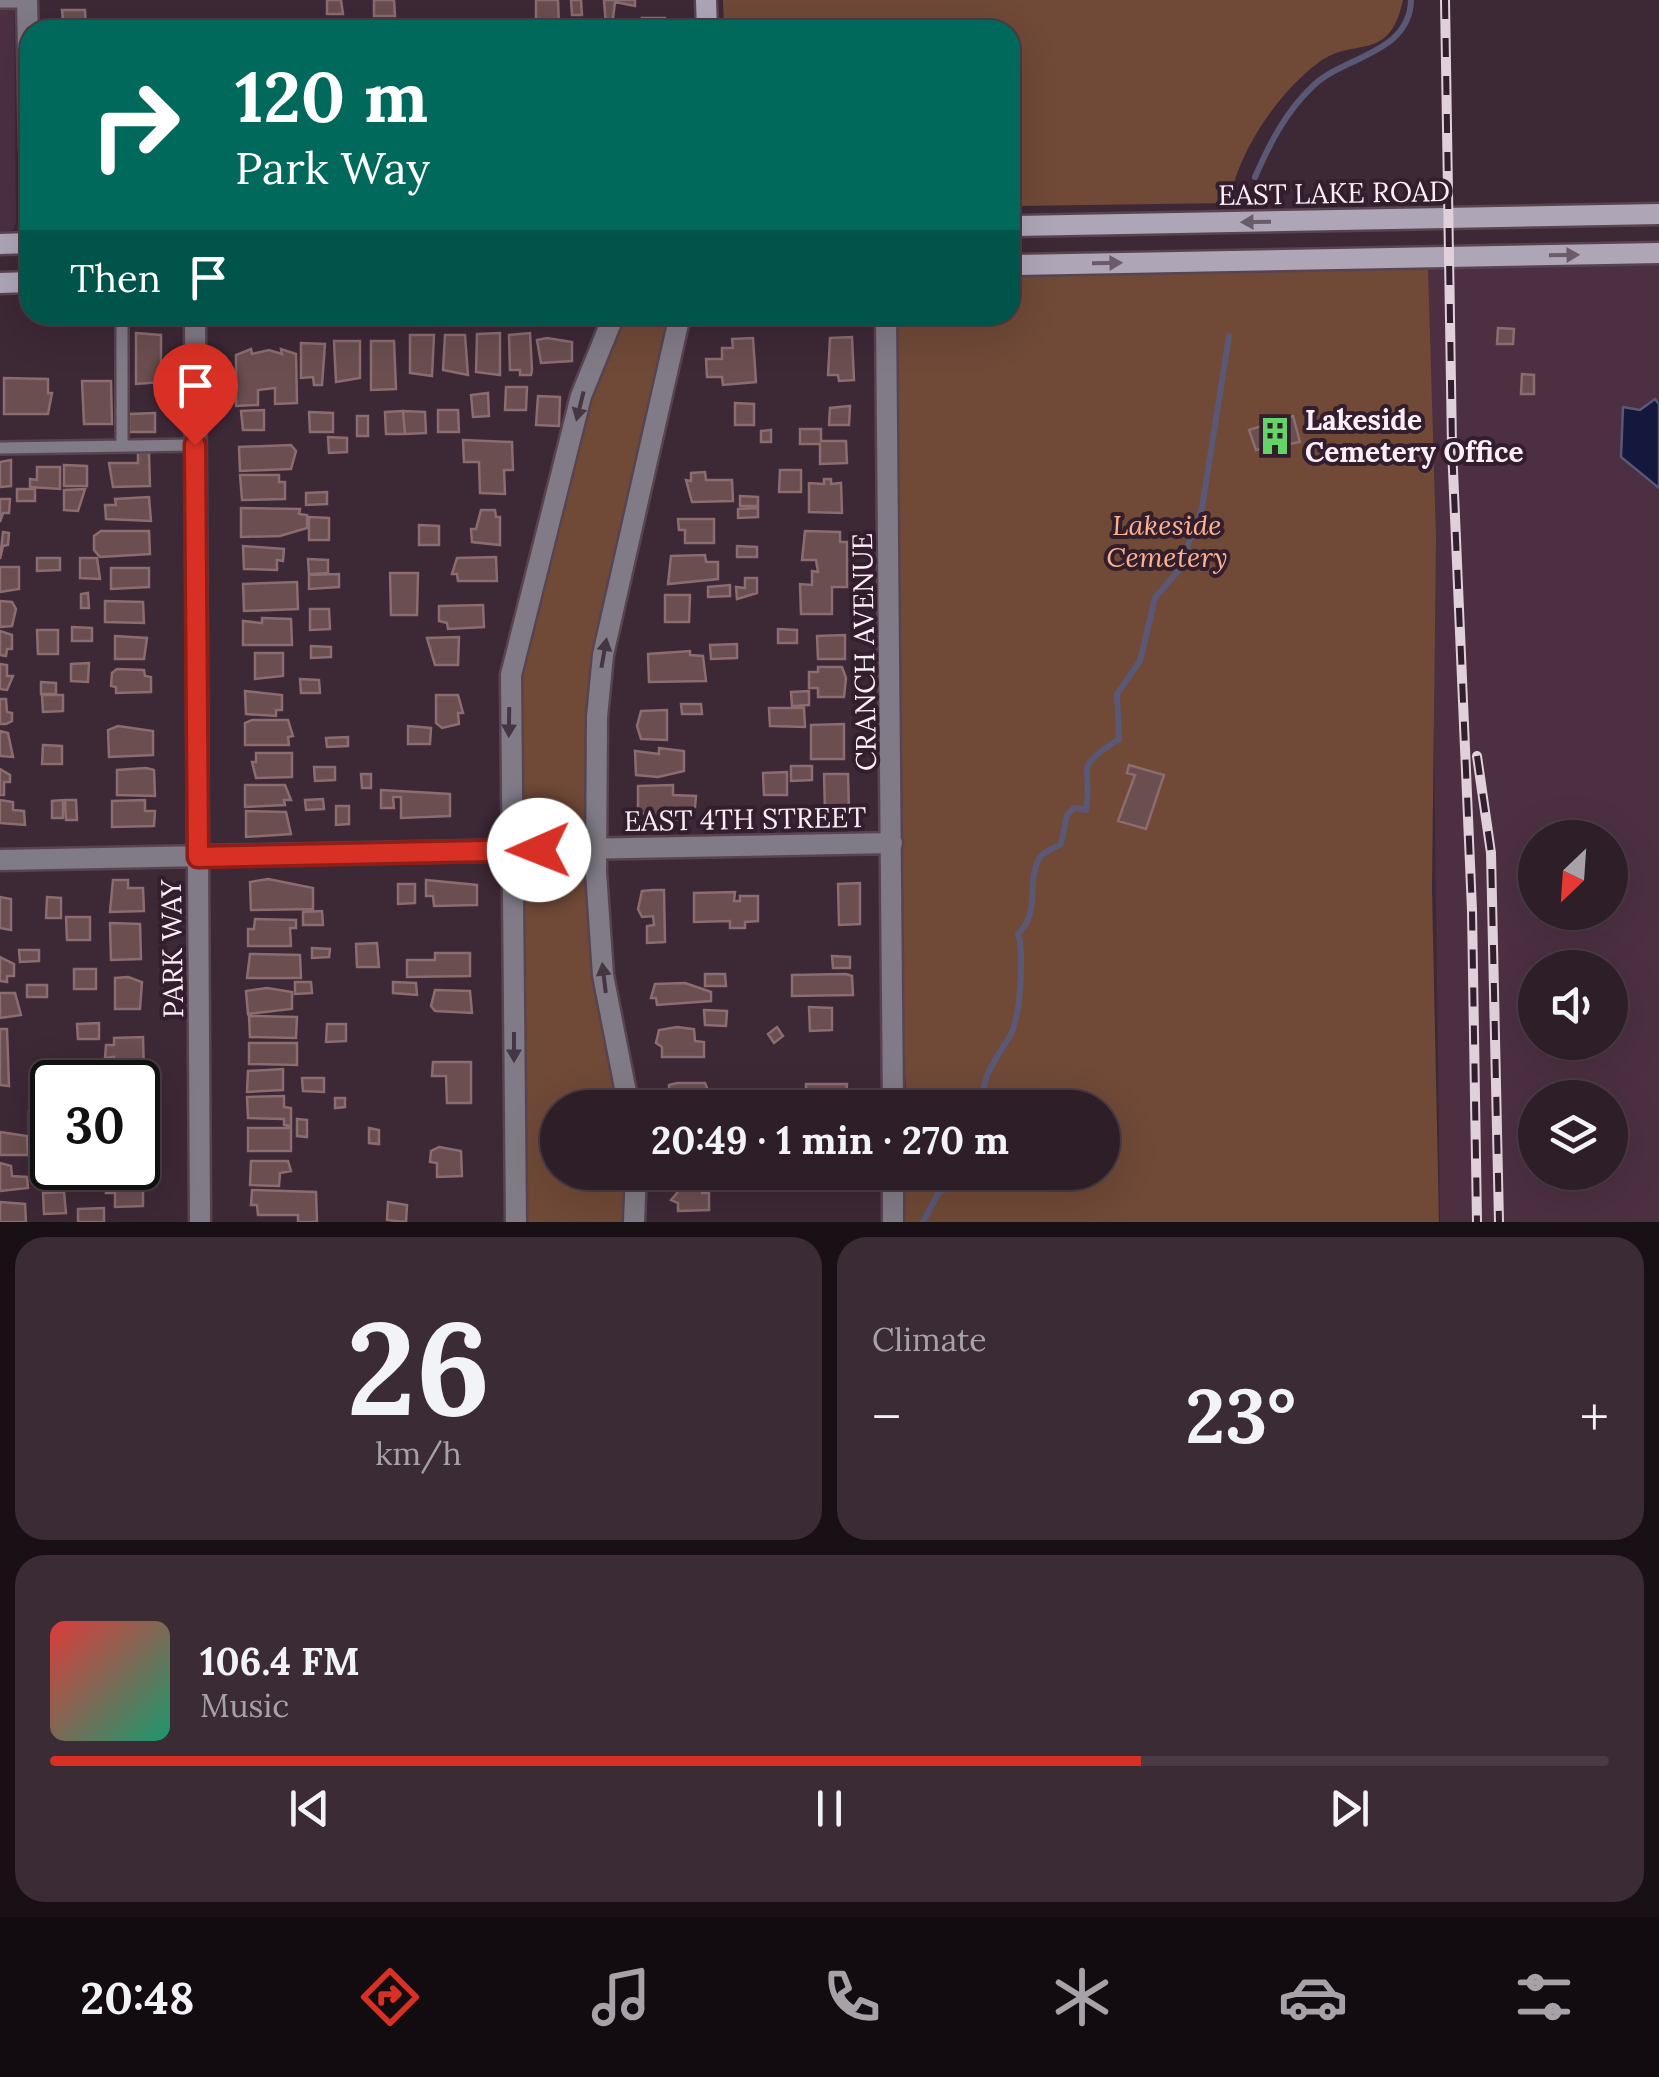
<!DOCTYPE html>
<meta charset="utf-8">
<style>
:root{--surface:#2e1e28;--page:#3a2b34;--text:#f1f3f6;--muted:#a7a2a8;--line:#493c45;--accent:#d93025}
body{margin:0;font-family:Lora,serif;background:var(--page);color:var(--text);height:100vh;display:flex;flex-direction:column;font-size:38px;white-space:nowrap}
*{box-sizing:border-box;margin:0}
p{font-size:32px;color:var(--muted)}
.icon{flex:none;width:55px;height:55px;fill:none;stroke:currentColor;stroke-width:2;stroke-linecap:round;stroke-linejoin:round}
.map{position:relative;height:1222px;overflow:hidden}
.sheet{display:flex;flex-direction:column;gap:15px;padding:15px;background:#191016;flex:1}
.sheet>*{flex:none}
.top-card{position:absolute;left:20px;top:20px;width:1000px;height:305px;border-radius:30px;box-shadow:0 10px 40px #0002,0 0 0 2px var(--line);background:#00695c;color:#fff;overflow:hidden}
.needle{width:65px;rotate:205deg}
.buttons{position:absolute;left:1518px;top:820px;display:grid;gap:20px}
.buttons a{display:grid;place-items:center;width:110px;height:110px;border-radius:50%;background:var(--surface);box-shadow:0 10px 40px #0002,0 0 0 2px var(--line);font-size:50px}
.speed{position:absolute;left:30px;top:1060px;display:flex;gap:20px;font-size:50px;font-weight:700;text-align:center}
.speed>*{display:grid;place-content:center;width:130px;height:130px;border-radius:50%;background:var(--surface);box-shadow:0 10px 40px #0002,0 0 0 2px var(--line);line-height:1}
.speed .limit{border:5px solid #111;border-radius:15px;background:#fff;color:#111}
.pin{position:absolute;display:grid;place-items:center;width:85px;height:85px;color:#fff;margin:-102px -42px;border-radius:50% 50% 50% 0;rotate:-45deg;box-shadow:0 0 10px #0007}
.pin .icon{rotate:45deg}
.me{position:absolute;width:110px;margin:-55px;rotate:269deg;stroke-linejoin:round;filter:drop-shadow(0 0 8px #0008)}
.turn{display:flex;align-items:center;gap:35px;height:210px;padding:0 50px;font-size:45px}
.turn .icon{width:130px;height:130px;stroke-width:2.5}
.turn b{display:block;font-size:70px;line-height:85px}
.then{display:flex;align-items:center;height:95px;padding:0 50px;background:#0003;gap:20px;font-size:38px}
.big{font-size:75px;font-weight:800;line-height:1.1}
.sheet .widget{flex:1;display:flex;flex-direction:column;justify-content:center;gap:15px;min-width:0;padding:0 35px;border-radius:30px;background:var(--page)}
.sheet .dial{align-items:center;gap:0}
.dial b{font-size:130px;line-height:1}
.song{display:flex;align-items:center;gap:30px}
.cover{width:120px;height:120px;border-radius:15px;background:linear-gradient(135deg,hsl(0 70% 55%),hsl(160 70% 35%))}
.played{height:10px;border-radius:5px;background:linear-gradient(90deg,var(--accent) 70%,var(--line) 70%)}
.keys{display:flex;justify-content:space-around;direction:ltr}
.heat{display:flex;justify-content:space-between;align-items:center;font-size:55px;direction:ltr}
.sheet .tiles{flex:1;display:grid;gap:15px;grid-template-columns:1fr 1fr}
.widget:last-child{grid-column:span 2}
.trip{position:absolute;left:540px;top:1090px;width:580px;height:100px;border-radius:50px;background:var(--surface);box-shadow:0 10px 40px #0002,0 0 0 2px var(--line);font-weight:800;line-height:100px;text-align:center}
.tabs{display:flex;height:160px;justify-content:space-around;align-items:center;background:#120c10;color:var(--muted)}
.tabs .icon{width:70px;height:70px}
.tabs .on{color:var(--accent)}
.tabs b{font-size:45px;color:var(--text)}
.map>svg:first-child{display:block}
.built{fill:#4c3042;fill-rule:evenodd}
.green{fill:#704937}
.water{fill:#14183d;stroke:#5a5875;stroke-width:2.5}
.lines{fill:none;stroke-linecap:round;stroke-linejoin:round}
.stream{stroke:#5a5875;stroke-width:6}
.building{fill:#6a4e50;stroke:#8b6c6f;stroke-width:2.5}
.lane-casing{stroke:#584451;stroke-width:16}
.street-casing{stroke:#584451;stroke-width:25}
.secondary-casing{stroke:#584451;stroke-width:25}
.lane{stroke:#807b86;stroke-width:11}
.street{stroke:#807b86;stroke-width:20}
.secondary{stroke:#aea6b7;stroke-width:20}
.rail-casing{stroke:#dfd0da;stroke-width:10}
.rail{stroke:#321e2c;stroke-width:6;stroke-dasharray:19;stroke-linecap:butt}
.oneway{fill:#6a5b6b}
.oneway2{fill:#463542}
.route-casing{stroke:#8d1f18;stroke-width:25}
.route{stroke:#d93025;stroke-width:18}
.labels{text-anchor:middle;stroke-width:8;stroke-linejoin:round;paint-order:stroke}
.street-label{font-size:28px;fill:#fdeff8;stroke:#321e2c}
.poi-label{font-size:28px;font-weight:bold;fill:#fdeff8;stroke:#321e2c;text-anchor:start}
.park-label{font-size:28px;font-style:italic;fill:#fdb18e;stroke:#321e2c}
</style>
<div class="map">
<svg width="1659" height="1222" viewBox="0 0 1659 1222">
<rect width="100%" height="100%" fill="#3d2836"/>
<path class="built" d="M0,0H14L16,222L13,230L0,233Z
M1659,263V1222H1440L1428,268ZM1535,838H1610V912H1535ZM1535,968H1610V1042H1535ZM1535,1098H1610V1172H1535Z"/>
<path class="green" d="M723,0H1403C1389,65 1355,35 1318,63C1276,95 1238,152 1229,203L1010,206V30H724Z
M1428,268L1436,538L1432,888L1439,1222H903L905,1173L1102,1172V1108L907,1107L900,989L897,315H1010V274Z
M629,315H665L668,325L591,671L587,839L524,840L517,833L515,816L522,653L598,360Z
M531,861H580L584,870L596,990L620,1107L558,1108V1172L629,1173L625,1222H524L521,863Z"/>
<path class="water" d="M1655,399L1659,404V488L1621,457L1623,407L1640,410Z"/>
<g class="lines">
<path class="stream" d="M1255,177C1270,143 1286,111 1314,85C1345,56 1410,53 1411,0
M984,1108C978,1079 997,1058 1010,1036C1021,1017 1024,952 1018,934C1042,911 1025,882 1040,857C1043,852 1055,848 1061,844L1067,815L1074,808L1086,810C1094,763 1070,771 1119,739L1117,694L1140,661L1155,598L1178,571L1202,508L1229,336
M923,1222L939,1192L952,1187L956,1172"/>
</g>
<path class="building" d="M327,0H341L343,14H327Z
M374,0H394L395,16H374Z
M536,0H558L559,25H536Z
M571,0H581L582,15H572Z
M604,0H635V6L615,2L612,26H606Z
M62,10H85L86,30H51V20H63Z
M642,18H665V30H642Z
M1498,328L1514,329L1513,344H1497Z
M136,333L161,335V382L136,384Z
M500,333V375L476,372L477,334Z
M530,333L532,370L531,375H520V370H510L509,335Z
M410,335H434L432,376L410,373Z
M445,335H465L468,375L443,370Z
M852,337L854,380L839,381L838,375H828L830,338Z
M547,338L572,342V361L541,363L537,340Z
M753,338L756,382L723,385L722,377H707L706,359H722V348H733L732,339Z
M334,341H360V378L336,382Z
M371,341H394L396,389L371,390Z
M301,343L325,344L322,385H314L313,377L301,378Z
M251,349L252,354L269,350L282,354L281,349L296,354L297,403L275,404V388L258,390V405L236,406V355Z
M1522,374L1534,375V394H1521Z
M4,378L48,379V393H52L48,414H4Z
M82,381H111L112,424H84Z
M506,387H527L526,410H505Z
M488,393L489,416L473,417L471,395Z
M538,396L560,397L559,426L536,425Z
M735,403L754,404V425H735Z
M850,406L849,425H829L830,408Z
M264,410V430H243L241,411Z
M438,410H458L459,432H438Z
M403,411L405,434H386L385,412Z
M403,411L425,412L426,433L405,434Z
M309,412L333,413V432H310Z
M155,413V432H129V414Z
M357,416H368V436H357Z
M1293,416L1300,442L1256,450L1249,430Z
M800,429H821V441H846L847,463L820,464V444H800Z
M771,430V442H761V431Z
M328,437L347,438V452L329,453Z
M463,440L512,442L513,470H504L505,494L480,493L479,462H464Z
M291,445L296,451L291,469L240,471L239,447Z
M138,452L149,453L150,486L113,487L109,463H138Z
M11,460V486L0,487V462Z
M64,465L87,466V486H64Z
M37,467H60V489L30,487V479L37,480Z
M780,470H801V492H779Z
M705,472L706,480H732L733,501L692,502L686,480L691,481V473Z
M240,475H279V482H285V499L242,500Z
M824,479H831V484L841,483L842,513L809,512V483L824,484Z
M17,489H35V501H17Z
M85,489L78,511L64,510V490Z
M327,492V504L306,505V493Z
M740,496L758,497V506H740Z
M149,497L151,521L106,519L105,505H116L115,499Z
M0,499H10L9,513H3L0,522Z
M241,508L300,509L299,514L307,515V528L280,536L241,537Z
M758,508V517L738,518V509Z
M481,510H495L496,517H500V545L472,542L471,529H476Z
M309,517L329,518V540H309Z
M678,519H714V543H685V530H679Z
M419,525L439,526V545H419Z
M101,531H149L150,554L100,557L94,550V536Z
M805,531L840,532V542H847V587H832V614H801L800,584L812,585V571L818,572L816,560H802Z
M3,532L9,533L8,545L3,546L0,559Z
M243,546L284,549L283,561L277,560V570L244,569Z
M737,546L757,547V557H737Z
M705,555L706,562H718V579L668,584L671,556Z
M496,557L497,581H458L457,574H452L457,558Z
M37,558H60V570L37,571Z
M80,558H97L100,579L80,578Z
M308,559L328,560V573L309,574Z
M0,567H19V589L0,592Z
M111,568H149V587L111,589Z
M390,573H418L417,615H391Z
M339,574V587L309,589V575Z
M745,578H757V593L737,599L736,587L745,588Z
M297,582L298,609L244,611L243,584Z
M730,585V596L708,597V587Z
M88,593L89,608H81V594Z
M665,595H690L689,622H665Z
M0,601L12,602L16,609L12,626L0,627Z
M105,601L143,602L144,623L105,622Z
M483,605L484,627L448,629L447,623L439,621V606Z
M310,609H329L330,629L310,630Z
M262,618L291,619L292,645H243V621L262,623Z
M72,627L92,628V641H72Z
M778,629L797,630V643H778Z
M37,630H58V654H38Z
M0,631L12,635V649H7L6,656L0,655Z
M845,635V659H818L817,636Z
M115,636L147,638L144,659H115Z
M459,637L458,665H435L427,638Z
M737,644V658L711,659L710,645Z
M311,646L331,647V657L311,658Z
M690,651V655L703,656L706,681L649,682L648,654Z
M255,653H283V676L255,679Z
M89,663L88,682L71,681V664Z
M0,664L7,665V676H13L7,690L0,689Z
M818,667H842L846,678L844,697H818V688H809V672H818Z
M117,669L144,670L145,676L151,677V692L116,693V687L111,686L112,673Z
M300,679L319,680L320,693H301Z
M41,682L56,683V694H41Z
M245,691L282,695V710H276V716L246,714Z
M809,691V705L792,706L791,692Z
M42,695H63V711L43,712Z
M436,695H458L463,713H458L459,724L442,728L436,723Z
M0,699H6L7,712L12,713V721L6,724H0Z
M681,704H701L702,714H682Z
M769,708H804L805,727L770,726Z
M667,710V740L641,739L637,726L641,711Z
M252,720H288L293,736L288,737L289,745H245V723Z
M844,724V759H811V725Z
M118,726L153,731V755L109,757L108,730Z
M408,726L431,728L430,744H408Z
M0,731L8,733L13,757L0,756Z
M348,737V746L327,747L326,738Z
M43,745L62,746V764H42Z
M659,748L684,751V771L658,777L636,775L635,751L659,754Z
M256,753H292V777L256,778L252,762H256Z
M1129,765L1164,775L1146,829L1118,821L1135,775L1127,773Z
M791,766H812V780L791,781Z
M314,767H335V780L315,781Z
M146,768L154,770L155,796L117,795V770Z
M0,769L10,775V782H4V795H0Z
M787,772V795H764L763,773Z
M361,774H371V788H362Z
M824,774H848L849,811H825Z
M245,785H285L291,800H284L285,805L245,807Z
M673,785V795L696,796L695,807L686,808V819L658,821V814H638V786Z
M381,790L450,794V816L401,818V797H393L394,808H381Z
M323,799L324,809L306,810L305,800Z
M0,800L13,802V810L24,811L25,825L0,823Z
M63,800V818H52V801Z
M65,800H76L77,820H66Z
M145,800V811H155L154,826L112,827V801Z
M336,806H349V824L336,825Z
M246,811L286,812L291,834L246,837Z
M268,879L313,888V909L251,910L250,882Z
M113,880H128V888H143L144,911L110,912Z
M426,880L477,885V905L434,906L433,896H426Z
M860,883V924L839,925L838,884Z
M398,884H415V903L398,904Z
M653,890H664L665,942L647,943V926L654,925L653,916L642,917L638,909L642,891Z
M735,892L734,901H740V896H758V921L745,922V928H730V921L694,922V893Z
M0,897L11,899V930L0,928Z
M47,897L61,898V918H46Z
M322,911L323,925H303V912Z
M66,917H90V940H67Z
M255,919L296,920V928H290L291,946H248V929H254Z
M110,923L140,924L141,959L111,960Z
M377,943L379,967H357L356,944Z
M312,948L330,949L329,957L312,958Z
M19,950H39V961L20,962Z
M435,953H470V976L407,977V960H435Z
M250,954L300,955L301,978H247Z
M832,956L850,957V968H833Z
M0,957L14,964V976H7V982L0,981Z
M74,969H96V989H74Z
M705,974H725L726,986H705Z
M846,974L852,976L853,995L792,996V975Z
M128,977L142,982L140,1009H115V978Z
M295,982H311L312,993L295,994Z
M393,982L416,983L417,995L393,993Z
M685,983L711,992V1001L657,1005L656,998H651L655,984Z
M27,985H47V997H27Z
M267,988L292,992V1009L248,1014L246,991Z
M435,990L470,991L472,1013L435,1011L431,1006Z
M0,993H15L21,1015L0,1018Z
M809,1007L832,1008V1030L810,1031Z
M704,1010L727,1011L726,1026L705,1025Z
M249,1016L297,1017L296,1038L250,1037Z
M99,1023V1039H78L77,1024Z
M327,1024H346V1041L326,1042Z
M677,1027L694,1029L695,1041L704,1042V1057H662V1047L656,1043L659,1030Z
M777,1027L783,1036L774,1043L768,1034Z
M0,1029H7L9,1086L0,1085Z
M143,1037L144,1073H114V1057L105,1058L106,1045H114V1038Z
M249,1043H297V1065L249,1064Z
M433,1062H471V1103H447L446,1076H432Z
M283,1069V1090L247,1092L248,1071Z
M302,1078H324V1092L303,1091Z
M677,1083H705L712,1100H706L707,1105L670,1106L669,1085Z
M806,1084H847L846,1101L835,1102V1108H806Z
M138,1095H148L149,1121H138Z
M284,1096V1107L291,1108V1126L284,1125V1119L248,1118L247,1097Z
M335,1098H345V1107L335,1108Z
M727,1102H754V1108H728Z
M52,1110V1140L29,1141V1111Z
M297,1119L307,1120V1137L297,1136Z
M248,1128H291V1151H248Z
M369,1128L379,1130V1144L369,1143Z
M0,1132L27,1136L28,1155H0Z
M439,1147L461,1151L462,1176L437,1177V1163L430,1162L431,1151Z
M33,1157H51V1168L34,1167Z
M251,1161H288L291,1171L280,1173L279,1186L250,1185Z
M0,1163L11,1166L12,1176L27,1177L28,1188L0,1191Z
M115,1169L143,1170V1206L115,1207V1193H106L107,1179H115Z
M702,1183V1193H709V1210L678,1211V1203L671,1200L677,1193V1184Z
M252,1190L316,1192L317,1222H298V1215H258L257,1205H251Z
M64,1192L66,1213L44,1214L43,1193Z
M0,1202L25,1204L26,1222H0Z
M388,1202L407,1205L406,1222L387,1220Z
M104,1208V1222H78V1209Z"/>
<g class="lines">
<g class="lane-casing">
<path id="lane" d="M0,2H27
M122,315V445
M0,448L195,445"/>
</g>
<g class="street-casing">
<path id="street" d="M27,0L30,148
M195,315L200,1222
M886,315L893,1108
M0,860L892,843
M629,1108L603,975L596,872L597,717L603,655L680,315
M893,1172V1222
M516,1222L511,675L581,396L614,315
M634,1222L636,1172"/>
</g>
<g class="secondary-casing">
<path id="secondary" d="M706,0L707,30
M1010,226L1659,214
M0,244L30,243
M1010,265L1659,253
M0,283L30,282"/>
</g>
<use href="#lane" class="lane"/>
<use href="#street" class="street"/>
<use href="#secondary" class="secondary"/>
<g class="rail-casing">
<path id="rail" d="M1445,0L1452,447L1472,910L1477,1222
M1477,756L1491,853L1499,1222"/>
</g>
<use href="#rail" class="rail"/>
</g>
<defs><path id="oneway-solid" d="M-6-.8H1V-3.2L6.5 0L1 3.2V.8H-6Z" transform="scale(2.5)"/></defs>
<g class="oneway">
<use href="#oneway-solid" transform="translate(1256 222) rotate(179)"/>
<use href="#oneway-solid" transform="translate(1564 255) rotate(-1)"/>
<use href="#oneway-solid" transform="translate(1107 263) rotate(-1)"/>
</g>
<g class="oneway2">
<use href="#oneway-solid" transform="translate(580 406) rotate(104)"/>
<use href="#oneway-solid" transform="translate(604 653) rotate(-80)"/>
<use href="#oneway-solid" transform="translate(509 722) rotate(91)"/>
<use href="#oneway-solid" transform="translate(604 978) rotate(-97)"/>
<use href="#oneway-solid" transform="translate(514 1047) rotate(90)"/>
</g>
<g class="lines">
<g class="route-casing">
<path id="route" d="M195,445L198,857L539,850"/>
</g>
<use href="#route" class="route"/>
</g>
<defs>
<g id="building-bare" transform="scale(3)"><path d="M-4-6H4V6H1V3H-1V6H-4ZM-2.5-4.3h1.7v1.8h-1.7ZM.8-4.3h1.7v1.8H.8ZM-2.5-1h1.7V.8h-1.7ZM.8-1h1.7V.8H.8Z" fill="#64d468" stroke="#321e2c" stroke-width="2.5" paint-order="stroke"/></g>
</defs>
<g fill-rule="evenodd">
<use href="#building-bare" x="1275" y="436"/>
</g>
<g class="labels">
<g class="street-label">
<text transform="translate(1334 193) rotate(-1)" y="10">EAST LAKE ROAD</text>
<text transform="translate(864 652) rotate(-91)" y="10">CRANCH AVENUE</text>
<text transform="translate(745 819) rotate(-1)" y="10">EAST 4TH STREET</text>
<text transform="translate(172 949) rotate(-91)" y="10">PARK WAY</text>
</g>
<g class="poi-label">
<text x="1305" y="430">Lakeside<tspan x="1305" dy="32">Cemetery Office</tspan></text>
</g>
<g class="park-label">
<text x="1167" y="535">Lakeside<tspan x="1167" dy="32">Cemetery</tspan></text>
</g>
</g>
</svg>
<div class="buttons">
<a><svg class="needle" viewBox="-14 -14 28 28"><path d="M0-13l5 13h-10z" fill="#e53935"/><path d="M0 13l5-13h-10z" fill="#a7a2a8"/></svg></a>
<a><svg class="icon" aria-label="sound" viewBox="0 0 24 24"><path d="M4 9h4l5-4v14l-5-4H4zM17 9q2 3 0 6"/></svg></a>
<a><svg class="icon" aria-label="layers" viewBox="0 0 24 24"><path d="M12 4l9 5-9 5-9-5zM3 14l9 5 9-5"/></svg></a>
</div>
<div class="speed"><div class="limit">30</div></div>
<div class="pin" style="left:195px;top:445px;background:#d93025"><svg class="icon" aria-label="arrive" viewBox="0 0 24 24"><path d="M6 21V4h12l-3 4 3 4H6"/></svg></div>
<svg class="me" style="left:539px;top:850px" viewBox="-20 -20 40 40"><circle r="19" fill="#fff"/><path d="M0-13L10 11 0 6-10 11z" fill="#d93025"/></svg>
<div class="trip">20:49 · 1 min · 270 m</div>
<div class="top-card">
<div class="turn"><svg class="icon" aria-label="right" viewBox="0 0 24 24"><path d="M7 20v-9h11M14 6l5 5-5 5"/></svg><div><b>120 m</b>Park Way</div></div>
<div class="then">Then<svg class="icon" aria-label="arrive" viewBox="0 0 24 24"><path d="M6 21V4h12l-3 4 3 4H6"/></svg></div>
</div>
</div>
<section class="sheet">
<div class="tiles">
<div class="widget dial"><b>26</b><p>km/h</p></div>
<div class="widget"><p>Climate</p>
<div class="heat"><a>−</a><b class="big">23°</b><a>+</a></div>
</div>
<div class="widget">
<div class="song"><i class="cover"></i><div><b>106.4 FM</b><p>Music</p></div></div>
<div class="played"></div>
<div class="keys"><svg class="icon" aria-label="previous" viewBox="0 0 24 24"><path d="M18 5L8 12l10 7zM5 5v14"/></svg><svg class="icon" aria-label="pause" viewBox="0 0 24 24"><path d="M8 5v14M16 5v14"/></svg><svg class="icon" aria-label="next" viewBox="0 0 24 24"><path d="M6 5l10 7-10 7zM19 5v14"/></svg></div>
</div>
</div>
</section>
<nav class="tabs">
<b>20:48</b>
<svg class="icon on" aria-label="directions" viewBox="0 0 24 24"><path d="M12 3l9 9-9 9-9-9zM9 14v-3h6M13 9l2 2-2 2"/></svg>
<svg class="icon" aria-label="music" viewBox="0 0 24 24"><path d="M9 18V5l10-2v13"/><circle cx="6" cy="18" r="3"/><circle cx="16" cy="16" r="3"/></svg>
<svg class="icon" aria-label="phone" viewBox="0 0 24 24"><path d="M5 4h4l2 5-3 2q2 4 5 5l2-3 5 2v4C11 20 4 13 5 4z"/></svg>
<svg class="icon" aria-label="climate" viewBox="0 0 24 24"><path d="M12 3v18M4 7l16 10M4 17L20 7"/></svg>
<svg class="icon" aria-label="car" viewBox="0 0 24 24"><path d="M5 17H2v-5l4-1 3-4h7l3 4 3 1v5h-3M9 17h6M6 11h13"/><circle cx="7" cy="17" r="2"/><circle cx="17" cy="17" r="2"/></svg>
<svg class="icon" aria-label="filters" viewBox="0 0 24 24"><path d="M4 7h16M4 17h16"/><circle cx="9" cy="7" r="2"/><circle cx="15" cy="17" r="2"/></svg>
</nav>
